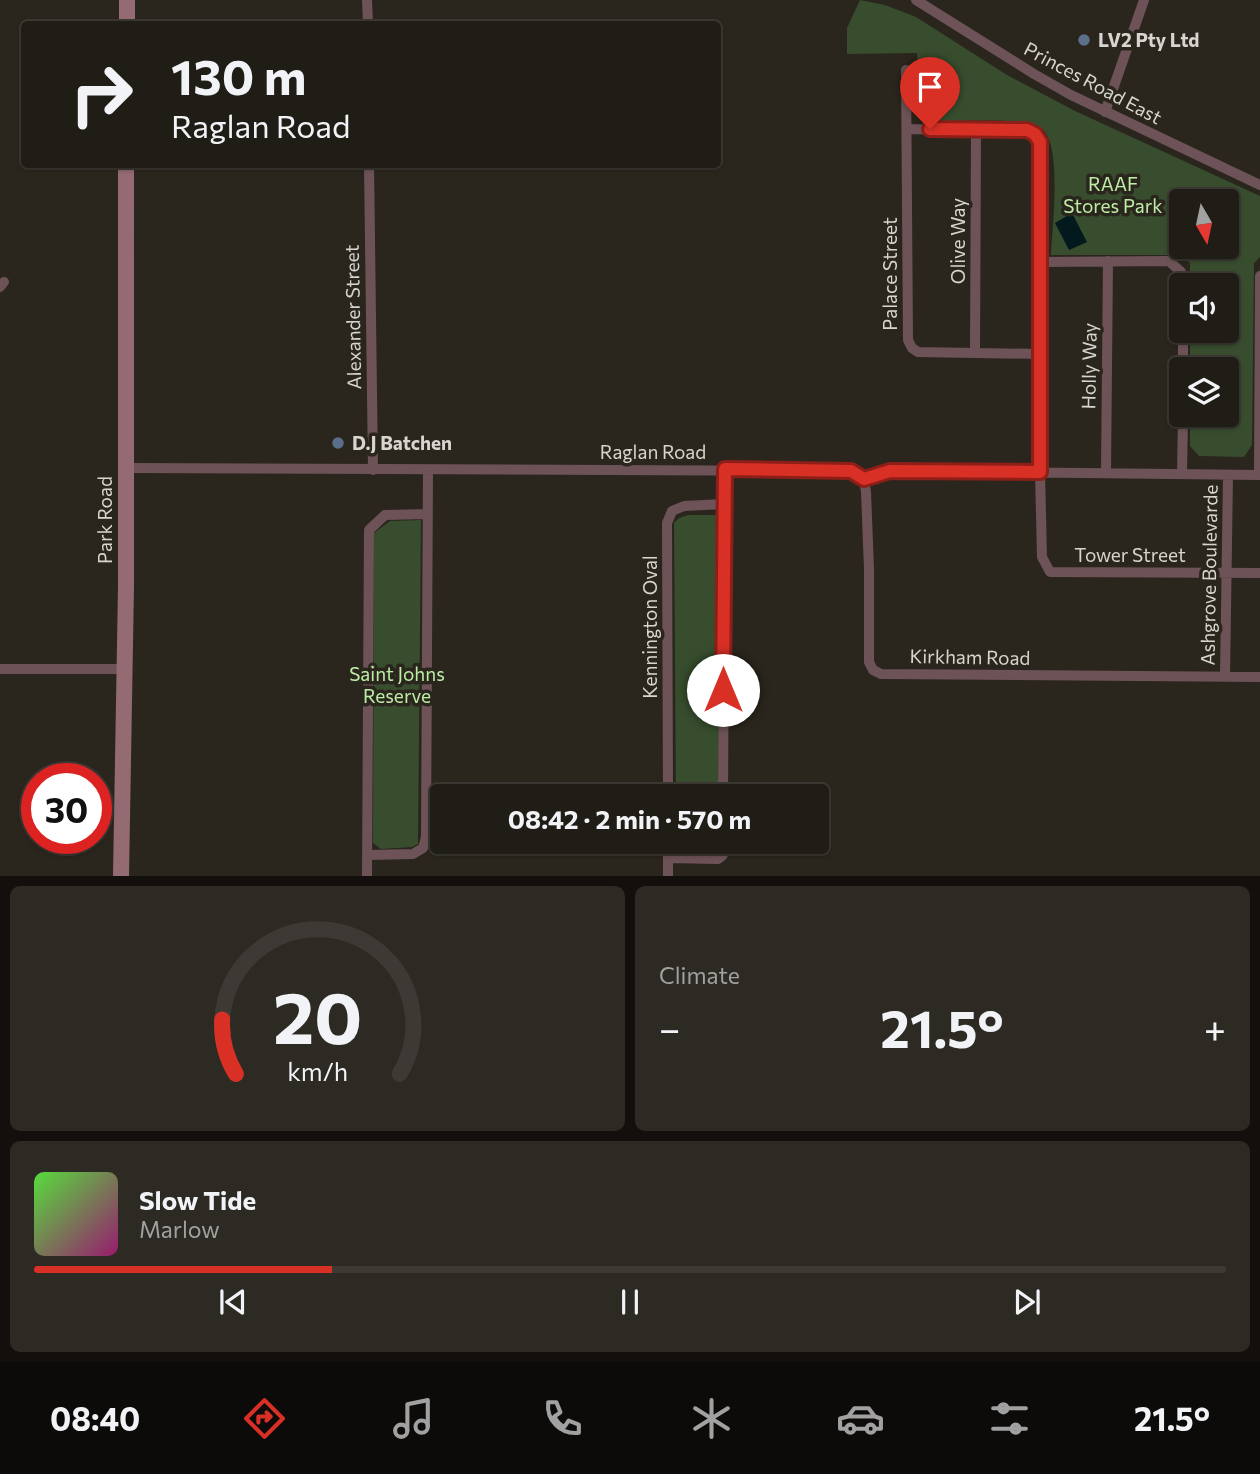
<!DOCTYPE html>
<meta charset="utf-8">
<style>
:root{--surface:#201c16;--page:#2d2923;--text:#f1f3f6;--muted:#a2a1a1;--line:#3d3a35;--accent:#d93025}
body{margin:0;font-family:Commissioner,sans-serif;background:var(--page);color:var(--text);height:100vh;display:flex;flex-direction:column;font-size:26px;white-space:nowrap}
*{box-sizing:border-box;margin:0}
p{font-size:23px;color:var(--muted)}
.icon{flex:none;width:38px;height:38px;fill:none;stroke:currentColor;stroke-width:2;stroke-linecap:round;stroke-linejoin:round}
.map{position:relative;height:876px;overflow:hidden}
.drawer{display:flex;flex-direction:column;gap:10px;padding:10px;background:#120f0c;flex:1}
.drawer>*{flex:none}
.top-card{position:absolute;left:21px;top:21px;width:700px;height:147px;border-radius:7px;box-shadow:0 2px 5px #0004,0 0 0 2px var(--line);background:#201c16;color:var(--text);overflow:hidden}
.needle{width:46px;rotate:171deg}
.controls{position:absolute;left:1169px;top:189px;display:grid;gap:14px}
.controls a{display:grid;place-items:center;width:70px;height:70px;border-radius:7px;background:var(--surface);box-shadow:0 2px 5px #0004,0 0 0 2px var(--line);font-size:35px}
.speed{position:absolute;left:21px;top:763px;display:flex;gap:14px;font-size:35px;font-weight:700;text-align:center}
.speed>*{display:grid;place-content:center;width:91px;height:91px;border-radius:50%;background:var(--surface);box-shadow:0 2px 5px #0004,0 0 0 2px var(--line);line-height:1}
.speed .limit{border:10px solid #d22;background:#fff;color:#111}
.pin{position:absolute;display:grid;place-items:center;width:60px;height:60px;color:#fff;margin:-72px -30px;border-radius:50% 50% 50% 0;rotate:-45deg;box-shadow:0 0 7px #0007}
.pin .icon{rotate:45deg}
.me{position:absolute;width:77px;margin:-38px;rotate:0deg;stroke-linejoin:round;filter:drop-shadow(0 0 5px #0008)}
.turn{display:flex;align-items:center;gap:24px;height:147px;padding:0 35px;font-size:32px}
.turn .icon{width:91px;height:91px;stroke-width:2.5}
.turn b{display:block;font-size:49px;line-height:60px}
.big{font-size:52px;font-weight:700;line-height:1.1}
.drawer .card{flex:1;display:flex;flex-direction:column;justify-content:center;gap:10px;min-width:0;padding:0 24px;border-radius:10px;background:var(--page)}
.drawer .dial{align-items:center;gap:0}
.dial svg{height:182px;overflow:visible;fill:none;stroke:var(--line);stroke-width:7;stroke-linecap:round;text-anchor:middle}
.dial text{fill:var(--text);stroke:none}
.song{display:flex;align-items:center;gap:21px}
.cover{width:84px;height:84px;border-radius:10px;background:linear-gradient(135deg,hsl(110 70% 55%),hsl(320 70% 35%))}
.played{height:7px;border-radius:4px;background:linear-gradient(90deg,var(--accent) 25%,var(--line) 25%)}
.keys{display:flex;justify-content:space-around;direction:ltr}
.heat{display:flex;justify-content:space-between;align-items:center;font-size:38px;direction:ltr}
.drawer .tiles{flex:1;display:grid;gap:10px;grid-template-columns:1fr 1fr}
.card:last-child{grid-column:span 2}
.trip{position:absolute;left:430px;top:784px;width:399px;height:70px;border-radius:7px;background:var(--surface);box-shadow:0 2px 5px #0004,0 0 0 2px var(--line);font-weight:700;line-height:70px;text-align:center}
.dock{display:flex;height:112px;justify-content:space-around;align-items:center;background:#0d0b09;color:var(--muted)}
.dock .icon{width:49px;height:49px}
.dock .current{color:var(--accent)}
.dock b{font-size:32px;color:var(--text)}
.map>svg:first-child{display:block}
.green{fill:#374d2d;fill-rule:evenodd}
.water{fill:#021a1e}
.lines{fill:none;stroke-linecap:round;stroke-linejoin:round}
.minor{stroke:#6d5357;stroke-width:10}
.secondary{stroke:#946b72;stroke-width:16}
.route-casing{stroke:#8d1f18;stroke-width:18}
.route{stroke:#d93025;stroke-width:12}
.service-dot{fill:#5c6f8a;stroke:#2a261d;stroke-width:2.5}
.labels{text-anchor:middle;stroke-width:7;stroke-linejoin:round;paint-order:stroke}
.poi-label{font-size:19px;font-weight:bold;fill:#d7d5cf;stroke:#2a261d;text-anchor:start}
.street-label{font-size:19px;fill:#d7d5cf;stroke:#2a261d}
.park-label{font-size:19px;fill:#bdeea6;stroke:#2a261d}
</style>
<div class="map">
<svg width="1260" height="876" viewBox="0 0 1260 876">
<rect width="100%" height="100%" fill="#2a261d"/>
<path class="green" d="M860,0L885,5L916,17L1007,75L1075,111L1260,196V257L1254,263L1252,445L1244,457L1199,456L1190,446V415H1227V369H1190V331H1227V285H1190V263L1181,255H1051C1052,229 1063,143 1041,128C1023,116 946,122 922,122L917,53L847,54V28ZM1181,201H1227V247H1181Z
M688,515H716L720,519L718,796H676L674,523L679,518Z
M421,520L418,837V844L412,847L381,849L373,843L374,533L390,521Z"/>
<path class="water" d="M1072,213L1087,242L1069,250L1055,223Z"/>
<g class="lines">
<path class="minor" d="M367,0L368,24
M916,0L1034,74L1071,95L1260,185
M906,70L908,340L912,348L918,352L1040,354
M1105,112L1144,0
M907,129L1027,130L1035,134L1040,142V472L1042,557L1050,572L1260,573
M369,164L373,470
M1040,262L1169,261L1181,272L1183,285
M0,287L4,282
M975,353L976,130
M1183,369V331
M126,468L851,471L864,479L890,471H911L1260,475
M1106,472L1108,261
M1182,474L1183,415
M1259,475L1260,276
M864,479L866,492L869,569V662L873,670L881,674L1260,677
M0,669H124
M1225,677L1228,475
M668,796L667,523L672,511L684,506L724,504
M723,796L725,469
M368,855L413,854L423,848L426,837L428,471
M668,858L718,859L723,855V842
M367,876L369,530L385,515L428,514
M668,876V842"/>
<path class="secondary" d="M127,24V0
M121,876L126,586V164"/>
</g>
<g class="lines">
<g class="route-casing">
<path id="route" d="M723,690L725,469L851,471L864,479L890,471L1040,472V142L1035,134L1027,130L930,129"/>
</g>
<use href="#route" class="route"/>
</g>
<g class="service-dot">
<circle cx="1084" cy="40" r="7"/>
<circle cx="338" cy="443" r="7"/>
</g>
<g class="labels">
<g class="poi-label">
<text x="1098" y="47">LV2 Pty Ltd</text>
<text x="352" y="450">D.J Batchen</text>
</g>
<g class="street-label">
<text transform="translate(1093 83) rotate(28)" y="7">Princes Road East</text>
<text transform="translate(958 241) rotate(-90)" y="7">Olive Way</text>
<text transform="translate(890 274) rotate(-90)" y="7">Palace Street</text>
<text transform="translate(353 317) rotate(-91)" y="7">Alexander Street</text>
<text transform="translate(1089 366) rotate(-89)" y="7">Holly Way</text>
<text x="653" y="459">Raglan Road</text>
<text transform="translate(105 520) rotate(-90)" y="7">Park Road</text>
<text x="1130" y="562">Tower Street</text>
<text transform="translate(1209 575) rotate(-89)" y="7">Ashgrove Boulevarde</text>
<text transform="translate(650 627) rotate(-90)" y="7">Kennington Oval</text>
<text transform="translate(970 657) rotate(1)" y="7">Kirkham Road</text>
</g>
<g class="park-label">
<text x="1113" y="191">RAAF<tspan x="1113" dy="22">Stores Park</tspan></text>
<text x="397" y="681">Saint Johns<tspan x="397" dy="22">Reserve</tspan></text>
</g>
</g>
</svg>
<div class="controls">
<a><svg class="needle" viewBox="-14 -14 28 28"><path d="M0-13l5 13h-10z" fill="#e53935"/><path d="M0 13l5-13h-10z" fill="#a2a1a1"/></svg></a>
<a><svg class="icon" aria-label="sound" viewBox="0 0 24 24"><path d="M4 9h4l5-4v14l-5-4H4zM17 9q2 3 0 6"/></svg></a>
<a><svg class="icon" aria-label="layers" viewBox="0 0 24 24"><path d="M12 4l9 5-9 5-9-5zM3 14l9 5 9-5"/></svg></a>
</div>
<div class="speed"><div class="limit">30</div></div>
<div class="pin" style="left:930px;top:129px;background:#d93025"><svg class="icon" aria-label="arrive" viewBox="0 0 24 24"><path d="M6 21V4h12l-3 4 3 4H6"/></svg></div>
<svg class="me" style="left:723px;top:690px" viewBox="-20 -20 40 40"><circle r="19" fill="#fff"/><path d="M0-13L10 11 0 6-10 11z" fill="#d93025"/></svg>
<div class="trip">08:42 · 2 min · 570 m</div>
<div class="top-card">
<div class="turn"><svg class="icon" aria-label="right" viewBox="0 0 24 24"><path d="M7 20v-9h11M14 6l5 5-5 5"/></svg><div><b>130 m</b>Raglan Road</div></div>
</div>
</div>
<section class="drawer">
<div class="tiles">
<div class="card dial"><svg viewBox="0 0 100 80">
<path d="M14 69A42 42 0 1 1 86 69"/>
<path d="M14 69A42 42 0 0 1 8 45" stroke="#d93025"/>
<text x="50" y="56" font-size="32" font-weight="700">20</text>
<text x="50" y="72" font-size="11">km/h</text>
</svg></div>
<div class="card"><p>Climate</p>
<div class="heat"><a>−</a><b class="big">21.5°</b><a>+</a></div>
</div>
<div class="card">
<div class="song"><i class="cover"></i><div><b>Slow Tide</b><p>Marlow</p></div></div>
<div class="played"></div>
<div class="keys"><svg class="icon" aria-label="previous" viewBox="0 0 24 24"><path d="M18 5L8 12l10 7zM5 5v14"/></svg><svg class="icon" aria-label="pause" viewBox="0 0 24 24"><path d="M8 5v14M16 5v14"/></svg><svg class="icon" aria-label="next" viewBox="0 0 24 24"><path d="M6 5l10 7-10 7zM19 5v14"/></svg></div>
</div>
</div>
</section>
<nav class="dock">
<b>08:40</b>
<svg class="icon current" aria-label="directions" viewBox="0 0 24 24"><path d="M12 3l9 9-9 9-9-9zM9 14v-3h6M13 9l2 2-2 2"/></svg>
<svg class="icon" aria-label="music" viewBox="0 0 24 24"><path d="M9 18V5l10-2v13"/><circle cx="6" cy="18" r="3"/><circle cx="16" cy="16" r="3"/></svg>
<svg class="icon" aria-label="phone" viewBox="0 0 24 24"><path d="M5 4h4l2 5-3 2q2 4 5 5l2-3 5 2v4C11 20 4 13 5 4z"/></svg>
<svg class="icon" aria-label="climate" viewBox="0 0 24 24"><path d="M12 3v18M4 7l16 10M4 17L20 7"/></svg>
<svg class="icon" aria-label="car" viewBox="0 0 24 24"><path d="M5 17H2v-5l4-1 3-4h7l3 4 3 1v5h-3M9 17h6M6 11h13"/><circle cx="7" cy="17" r="2"/><circle cx="17" cy="17" r="2"/></svg>
<svg class="icon" aria-label="filters" viewBox="0 0 24 24"><path d="M4 7h16M4 17h16"/><circle cx="9" cy="7" r="2"/><circle cx="15" cy="17" r="2"/></svg>
<b>21.5°</b>
</nav>
